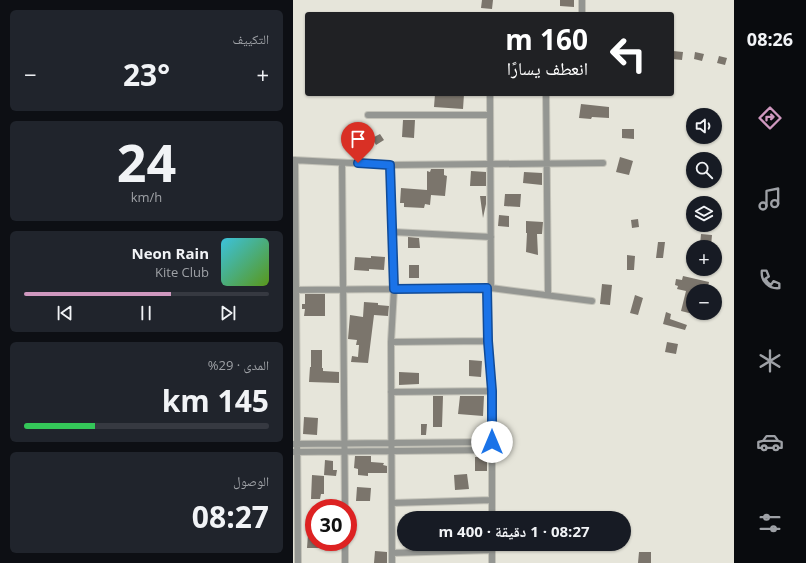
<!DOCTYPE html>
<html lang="ar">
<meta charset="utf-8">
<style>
:root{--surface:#171b24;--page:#20242c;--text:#f1f3f6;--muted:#9ea1a6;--line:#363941;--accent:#cf98bf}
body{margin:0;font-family:"Open Sans","Noto Naskh Arabic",sans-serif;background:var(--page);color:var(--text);direction:rtl;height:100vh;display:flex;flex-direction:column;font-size:15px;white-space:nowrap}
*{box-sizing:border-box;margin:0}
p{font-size:13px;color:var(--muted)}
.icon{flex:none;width:22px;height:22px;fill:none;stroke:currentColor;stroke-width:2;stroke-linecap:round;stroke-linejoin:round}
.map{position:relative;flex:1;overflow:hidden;direction:ltr}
.drawer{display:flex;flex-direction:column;gap:10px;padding:10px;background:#0d0f14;width:293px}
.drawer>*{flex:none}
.banner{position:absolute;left:12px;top:12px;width:369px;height:84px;border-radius:4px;box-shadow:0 1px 3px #0004;direction:rtl;background:#202124;color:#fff;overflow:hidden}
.controls{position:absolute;left:393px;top:108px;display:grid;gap:8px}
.controls a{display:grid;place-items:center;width:36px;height:36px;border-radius:50%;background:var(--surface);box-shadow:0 1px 3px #0004;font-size:20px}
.speed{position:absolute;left:12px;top:499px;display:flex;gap:8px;font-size:20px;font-weight:700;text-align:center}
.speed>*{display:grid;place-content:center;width:52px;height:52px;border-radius:50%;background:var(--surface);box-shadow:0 1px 3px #0004;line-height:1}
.speed .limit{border:6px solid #d22;background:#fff;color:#111}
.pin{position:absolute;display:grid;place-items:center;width:34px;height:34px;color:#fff;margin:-41px -17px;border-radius:50% 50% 50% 0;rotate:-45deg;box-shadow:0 0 4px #0007}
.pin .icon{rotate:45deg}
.me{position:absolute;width:44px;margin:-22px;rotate:0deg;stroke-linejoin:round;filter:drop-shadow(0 0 3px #0008)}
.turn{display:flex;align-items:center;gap:14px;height:84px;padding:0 20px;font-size:18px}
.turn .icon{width:52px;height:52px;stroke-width:2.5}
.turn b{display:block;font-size:28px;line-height:34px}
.big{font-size:30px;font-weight:700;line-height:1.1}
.drawer .widget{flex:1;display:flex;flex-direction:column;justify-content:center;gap:6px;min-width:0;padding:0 14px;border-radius:6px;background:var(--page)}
.drawer .dial{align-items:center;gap:0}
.dial b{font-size:52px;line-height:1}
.song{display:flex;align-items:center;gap:12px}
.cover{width:48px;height:48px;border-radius:6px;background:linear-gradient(135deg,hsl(190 70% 55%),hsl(90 70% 35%))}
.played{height:4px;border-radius:2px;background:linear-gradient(90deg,var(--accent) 60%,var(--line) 60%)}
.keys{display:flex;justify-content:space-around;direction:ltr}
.heat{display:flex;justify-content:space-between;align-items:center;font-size:22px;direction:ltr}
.charge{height:6px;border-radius:3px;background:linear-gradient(90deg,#34c759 29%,var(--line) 0)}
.trip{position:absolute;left:104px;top:511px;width:234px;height:40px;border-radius:20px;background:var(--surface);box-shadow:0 1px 3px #0004;font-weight:700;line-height:40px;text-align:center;direction:rtl}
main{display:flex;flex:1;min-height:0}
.tabs{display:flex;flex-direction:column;width:72px;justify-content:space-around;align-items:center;background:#090b0e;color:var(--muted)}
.tabs .icon{width:28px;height:28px}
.tabs .on{color:var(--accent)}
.tabs b{font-size:18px;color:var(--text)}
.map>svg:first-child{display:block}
.building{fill:#7b756c}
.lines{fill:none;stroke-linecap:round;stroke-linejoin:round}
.minor-casing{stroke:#c3c2b8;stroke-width:8}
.minor{stroke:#949692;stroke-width:6}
.route-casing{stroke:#114b97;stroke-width:10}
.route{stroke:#1a73e8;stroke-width:7}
</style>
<main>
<nav class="tabs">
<b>08:26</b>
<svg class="icon on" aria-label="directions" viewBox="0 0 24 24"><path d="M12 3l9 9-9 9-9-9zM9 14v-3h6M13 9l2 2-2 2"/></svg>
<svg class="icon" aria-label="music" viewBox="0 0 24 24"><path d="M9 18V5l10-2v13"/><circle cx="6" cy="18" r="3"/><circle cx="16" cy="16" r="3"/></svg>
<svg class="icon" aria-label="phone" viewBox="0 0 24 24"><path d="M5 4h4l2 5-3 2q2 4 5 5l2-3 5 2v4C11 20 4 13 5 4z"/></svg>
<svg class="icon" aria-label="climate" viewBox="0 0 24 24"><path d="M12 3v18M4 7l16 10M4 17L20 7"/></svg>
<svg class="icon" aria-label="car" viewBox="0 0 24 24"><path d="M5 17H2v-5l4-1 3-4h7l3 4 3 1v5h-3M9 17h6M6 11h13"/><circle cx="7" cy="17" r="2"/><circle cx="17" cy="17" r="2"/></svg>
<svg class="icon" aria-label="filters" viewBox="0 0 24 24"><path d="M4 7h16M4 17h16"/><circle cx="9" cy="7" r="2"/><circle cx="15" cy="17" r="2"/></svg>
</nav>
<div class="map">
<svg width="441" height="563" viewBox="0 0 441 563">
<rect width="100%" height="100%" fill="#e6e5da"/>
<path class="building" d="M189,0H200L199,9L188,8Z
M267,0H281V7L267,6Z
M380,51L390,52L389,60L379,59Z
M402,52L411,54L409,61L401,59Z
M426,56L434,58L432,65L424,63Z
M142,94H171L170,109L141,107Z
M288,104L316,107V118L299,117L298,119L286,118Z
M110,120H122L121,138L109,137Z
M329,129H341V139L329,138Z
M87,134L91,140L83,145L79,138Z
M327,157L340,161L336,175L323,172Z
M138,169H151V175L154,176L152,196L138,195L137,205L132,204L131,208L111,207V203H107L108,188L134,190V171L137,172Z
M178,171L193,172V186H177Z
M231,172L249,173V185L230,183Z
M212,194H228L227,207L211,206Z
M187,196H193V204L190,218Z
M206,215L216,216V227L205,226Z
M345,219L346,227L339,228L338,220Z
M233,221L250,222L249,234H244L245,255L233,252L234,233H233Z
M408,234L419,235L418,246L407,245Z
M115,237L126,238L127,248H115Z
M365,242H372L370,258H363Z
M334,255L342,256L341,270H334Z
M78,256L92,257L91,270L76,269V271L61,270L62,257L78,258Z
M116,265H126V278H116Z
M390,276L416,282L414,291H400V314L388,311L393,291L384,289L385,286L382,285L383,279L389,280Z
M309,284L319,285L317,305L307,304Z
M12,294H32V316H11L12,309H9V304H12Z
M342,295L350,298L345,315L337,313Z
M71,302L85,303V305L96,306L95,316L81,315L75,363L58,362L59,356L65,357L66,345H63L64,340L55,339L57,315L70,317Z
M373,312L378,314L377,319L394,325L392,330L370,324Z
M374,342L385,344L383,354L372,352Z
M18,350H29V368H30V371L46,372V383L16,382L17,367H18Z
M176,360L189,361L188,377L176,376Z
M106,372L126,373V384L106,385Z
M140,396H150L149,427H140Z
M167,396H191L190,416L165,414Z
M11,417L25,418L24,435L10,434Z
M128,424H134L133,435H128Z
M62,456H78V462L91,463L90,465L94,466V473H75V476L65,475V469L61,468Z
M182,457H194V471H182Z
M32,460L40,461V470H44L43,476L31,475Z
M174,474L176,489L162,490L161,475Z
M19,475L31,476V494H28L27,499H18Z
M64,487L78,488L77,501H63Z
M15,534L21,535V542H30V548H14Z
M82,551L94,552V563H81Z
M346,552H358V563H345Z"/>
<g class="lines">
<g class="minor-casing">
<path id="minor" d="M289,0V14
M197,94L198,288
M253,94L255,295
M75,115H197
M0,160L97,165L310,163
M2,160L5,563
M49,163L52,508
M97,165L101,289L98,342L99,563
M100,232L198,237
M194,288L195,341L199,391V518
M0,290L198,288L299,301
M98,342L195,341
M98,392L199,391
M0,444L199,442
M0,452L199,450
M99,503L199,500
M52,542V563
M199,544V563
M99,553L199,550"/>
</g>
<use href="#minor" class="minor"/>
</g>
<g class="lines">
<g class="route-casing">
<path id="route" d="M65,163L97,165L101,289L194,288L195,341L199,391V442"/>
</g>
<use href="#route" class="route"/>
</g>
</svg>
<div class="controls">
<a><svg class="icon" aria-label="sound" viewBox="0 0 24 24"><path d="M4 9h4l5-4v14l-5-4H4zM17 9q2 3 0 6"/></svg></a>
<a><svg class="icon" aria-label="search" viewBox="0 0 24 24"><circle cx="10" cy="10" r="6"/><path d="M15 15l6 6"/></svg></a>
<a><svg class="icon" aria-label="layers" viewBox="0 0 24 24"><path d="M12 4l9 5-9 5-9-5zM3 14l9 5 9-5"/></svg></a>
<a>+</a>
<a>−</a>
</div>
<div class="speed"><div class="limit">30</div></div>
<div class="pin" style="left:65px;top:163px;background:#d93025"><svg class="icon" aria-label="arrive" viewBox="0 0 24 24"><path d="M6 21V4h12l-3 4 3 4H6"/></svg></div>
<svg class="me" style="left:199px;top:442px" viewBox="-20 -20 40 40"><circle r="19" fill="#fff"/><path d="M0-13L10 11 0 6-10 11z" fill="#1a73e8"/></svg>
<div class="trip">08:27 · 1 دقيقة · 400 m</div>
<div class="banner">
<div class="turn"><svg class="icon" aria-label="left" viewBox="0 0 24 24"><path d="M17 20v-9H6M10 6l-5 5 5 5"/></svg><div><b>160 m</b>انعطف يسارًا</div></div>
</div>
</div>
<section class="drawer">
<div class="widget"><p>التكييف</p>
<div class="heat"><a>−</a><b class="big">23°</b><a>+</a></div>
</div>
<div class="widget dial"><b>24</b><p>km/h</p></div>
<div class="widget">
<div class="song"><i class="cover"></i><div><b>Neon Rain</b><p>Kite Club</p></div></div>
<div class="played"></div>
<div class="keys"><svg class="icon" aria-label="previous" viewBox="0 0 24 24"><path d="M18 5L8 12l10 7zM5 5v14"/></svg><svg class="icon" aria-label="pause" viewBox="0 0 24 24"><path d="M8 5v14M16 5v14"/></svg><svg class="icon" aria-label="next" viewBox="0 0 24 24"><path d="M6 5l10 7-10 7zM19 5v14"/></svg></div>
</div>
<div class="widget"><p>المدى · 29%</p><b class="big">145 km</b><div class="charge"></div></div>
<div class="widget"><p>الوصول</p><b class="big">08:27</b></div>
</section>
</main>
